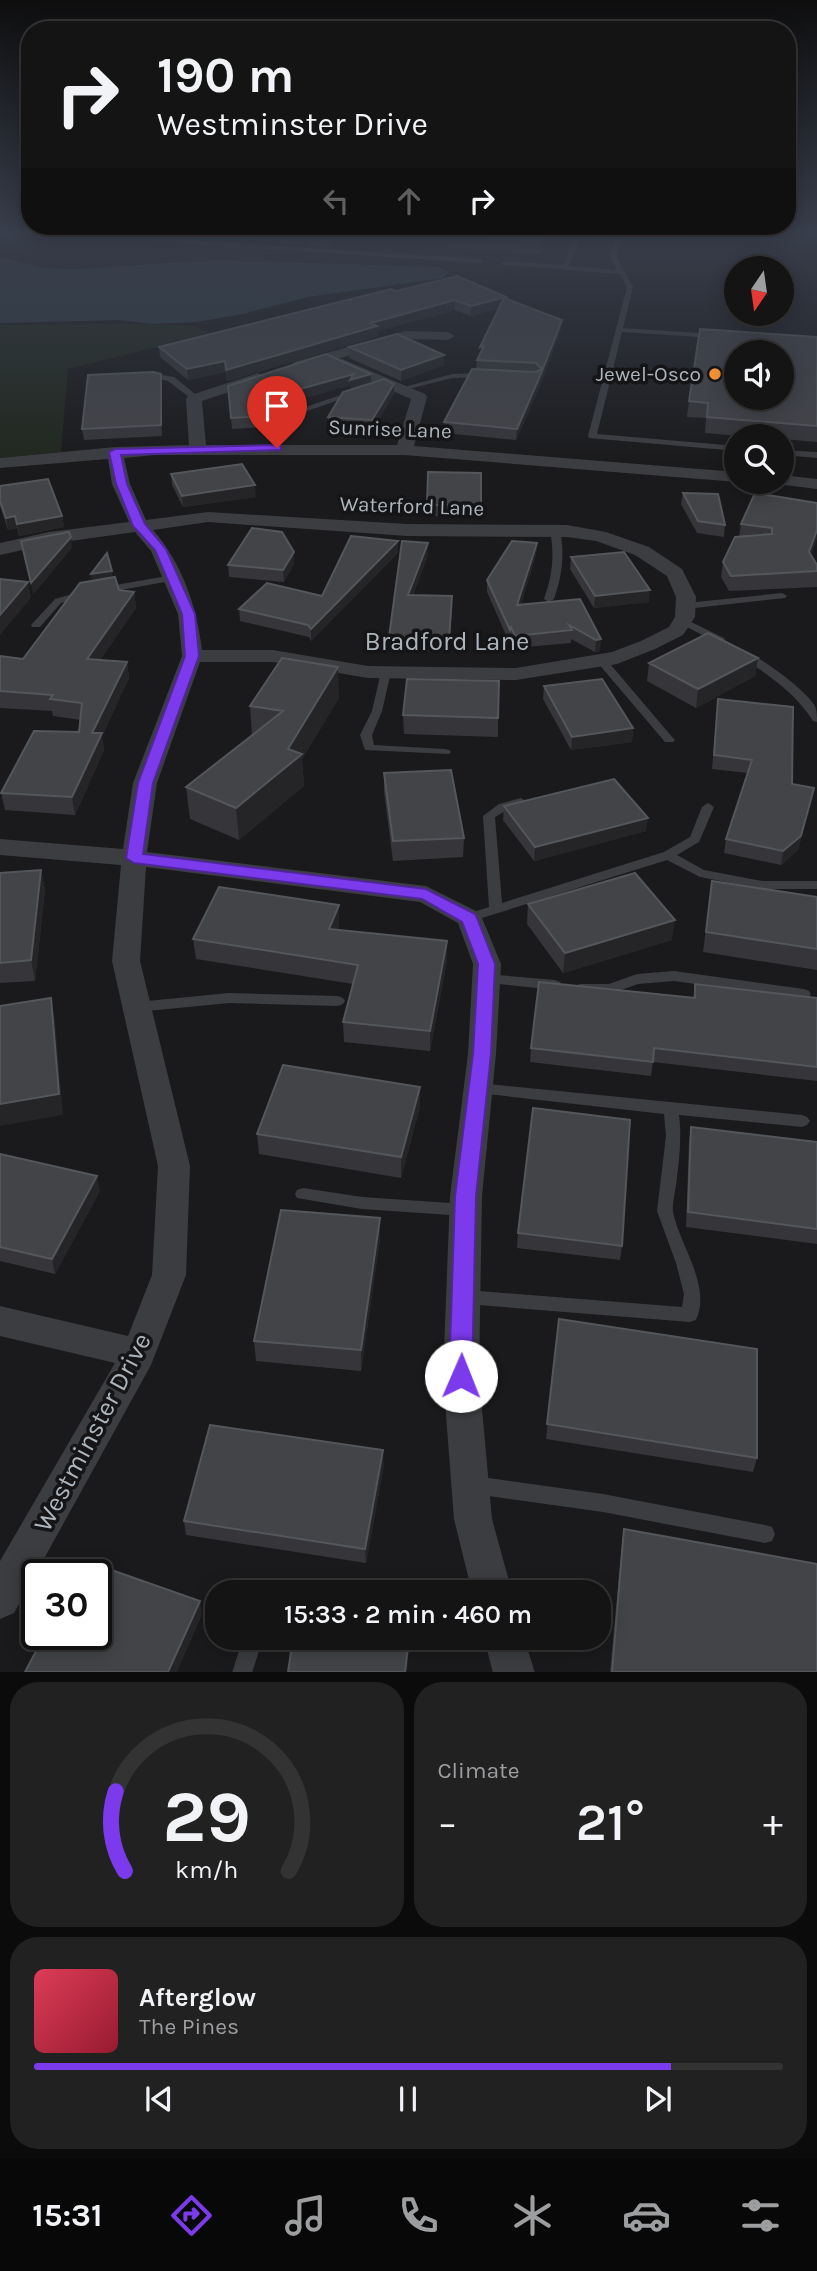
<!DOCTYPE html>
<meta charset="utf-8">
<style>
:root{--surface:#141415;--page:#212122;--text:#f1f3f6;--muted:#9d9ea0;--line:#333334;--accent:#7c3aed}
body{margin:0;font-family:Karla,sans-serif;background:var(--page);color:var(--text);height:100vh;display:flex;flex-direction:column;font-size:26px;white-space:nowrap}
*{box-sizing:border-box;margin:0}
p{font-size:23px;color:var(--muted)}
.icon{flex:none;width:38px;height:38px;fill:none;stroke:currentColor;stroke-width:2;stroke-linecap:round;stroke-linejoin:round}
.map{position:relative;height:1672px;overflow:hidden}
.side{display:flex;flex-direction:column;gap:10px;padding:10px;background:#0b0b0c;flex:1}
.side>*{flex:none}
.hud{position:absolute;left:21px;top:21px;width:775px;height:214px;border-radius:28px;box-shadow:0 4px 18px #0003,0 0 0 2px var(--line);background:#141415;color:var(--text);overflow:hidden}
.needle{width:46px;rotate:193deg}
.buttons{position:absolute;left:724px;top:256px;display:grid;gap:14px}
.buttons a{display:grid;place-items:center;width:70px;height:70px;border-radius:50%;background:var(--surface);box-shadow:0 4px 18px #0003,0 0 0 2px var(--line);font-size:35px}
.speed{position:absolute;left:21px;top:1559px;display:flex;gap:14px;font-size:35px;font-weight:700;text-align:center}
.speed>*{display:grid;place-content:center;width:91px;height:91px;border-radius:50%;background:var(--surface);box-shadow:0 4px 18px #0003,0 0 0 2px var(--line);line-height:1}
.speed .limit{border:4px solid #111;border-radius:10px;background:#fff;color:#111}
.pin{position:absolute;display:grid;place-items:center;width:60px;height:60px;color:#fff;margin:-72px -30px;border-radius:50% 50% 50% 0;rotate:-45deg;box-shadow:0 0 7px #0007}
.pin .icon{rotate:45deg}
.me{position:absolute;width:77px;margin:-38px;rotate:1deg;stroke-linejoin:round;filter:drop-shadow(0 0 5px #0008)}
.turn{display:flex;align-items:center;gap:24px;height:147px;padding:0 21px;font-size:32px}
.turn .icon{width:91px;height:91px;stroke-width:2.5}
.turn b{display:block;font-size:49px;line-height:60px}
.lanes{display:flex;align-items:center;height:66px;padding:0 21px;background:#0003;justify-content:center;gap:35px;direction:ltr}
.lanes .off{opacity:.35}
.big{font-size:52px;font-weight:600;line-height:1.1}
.side .widget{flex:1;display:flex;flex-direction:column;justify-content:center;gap:10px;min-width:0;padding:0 24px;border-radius:28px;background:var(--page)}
.side .dial{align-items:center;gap:0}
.dial svg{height:182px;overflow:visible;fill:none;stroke:var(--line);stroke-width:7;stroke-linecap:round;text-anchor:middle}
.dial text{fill:var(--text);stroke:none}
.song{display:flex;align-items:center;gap:21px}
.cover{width:84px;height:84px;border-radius:10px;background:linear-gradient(135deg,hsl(350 70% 55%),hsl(350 70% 35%))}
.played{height:7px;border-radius:4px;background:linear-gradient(90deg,var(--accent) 85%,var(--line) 85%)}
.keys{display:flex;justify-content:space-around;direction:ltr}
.heat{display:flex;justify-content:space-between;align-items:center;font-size:38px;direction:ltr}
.side .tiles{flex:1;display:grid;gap:10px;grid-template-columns:1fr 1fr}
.widget:last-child{grid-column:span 2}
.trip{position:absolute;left:205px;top:1580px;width:406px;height:70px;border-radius:28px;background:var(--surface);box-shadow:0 4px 18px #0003,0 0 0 2px var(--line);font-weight:600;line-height:70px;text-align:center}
.tab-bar{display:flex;height:112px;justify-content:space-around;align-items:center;background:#080808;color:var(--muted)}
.tab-bar .icon{width:49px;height:49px}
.tab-bar .current{color:var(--accent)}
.tab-bar b{font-size:32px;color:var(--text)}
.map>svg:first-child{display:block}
.green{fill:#20281f}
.water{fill:#2f3c41}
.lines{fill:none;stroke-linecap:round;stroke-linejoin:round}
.lane{fill:#3b3d41;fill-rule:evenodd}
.street{fill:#3b3d41;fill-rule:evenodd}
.wall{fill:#36363a}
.shaded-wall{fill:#252528}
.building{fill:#434448;stroke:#53565a;stroke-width:2;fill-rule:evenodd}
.route{fill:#7c3aed;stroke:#51269a;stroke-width:2}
.poi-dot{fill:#f69238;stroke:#151517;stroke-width:2.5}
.labels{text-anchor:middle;stroke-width:7;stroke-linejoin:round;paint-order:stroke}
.far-poi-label{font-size:21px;fill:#acb4bc;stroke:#151517;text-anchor:end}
.far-street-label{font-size:21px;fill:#acb4bc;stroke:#151517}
.street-label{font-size:26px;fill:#acb4bc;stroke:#151517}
</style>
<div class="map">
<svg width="817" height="1673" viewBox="0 0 817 1673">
<rect width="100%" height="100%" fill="#1a1a1c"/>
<path class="green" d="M122,324L195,326L210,334L68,369L61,452L0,458V325Z"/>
<path class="water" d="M0,256L41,268L77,269L216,260L439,267L449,272L443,278L308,297L243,314L196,322L152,324L119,320L0,323Z"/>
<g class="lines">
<path class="lane" d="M19,231H47L480,259L483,261L480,263L22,233Z
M577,231H583L569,266L617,270L610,255L618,231H624L616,255L633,287L623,328L713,334L717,336L713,338L622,332L597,434L737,446V451L589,438L588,436L627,287L620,274L504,265L501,263L504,261L563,265Z
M628,231H659L817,240V244L631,233Z
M144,372L174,377L200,398L193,400L168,381L144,376Z
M483,373H486V377L452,378L401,391L397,389L452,374Z
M352,391L359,393L307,411L300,409Z
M782,450L817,452V458L782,455Z
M555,528L560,531C565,554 562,576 554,599L549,602L544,599C552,577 555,555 550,531Z
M173,575L178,578L176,580L104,593L99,590L104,587Z
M86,590L91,593L89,595L61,603L40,627H32L31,625L55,599Z
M782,593L787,596L785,598L686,609L681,606L686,603Z
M683,618L724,638L725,640L720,643L716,642L679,623L678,621Z
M745,651C762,658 806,690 815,706C817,711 817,717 817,722L813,721C794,691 770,677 741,656V652Z
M601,657L605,658L673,738L675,740L673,742H665L597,662L596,660L597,658Z
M386,669L391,672L382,711L372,735L374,745L445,749L449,750L451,752L449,754L365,750L360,735L372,711L381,672Z
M521,798L527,802L525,805L507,810L495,817L502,903L664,852L690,837L702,807L708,803L714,807L699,842L677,855L704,870L762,881H817V889H762L700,877L667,860L469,922L464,921L462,918L464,915L489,907L483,816L499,804Z
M674,971L804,989L809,991L811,994L809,997L804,999L674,981L638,984L610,994L579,990L577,987L579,984H609L637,974Z
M486,974L555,980L560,982L562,985L560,988L555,990L481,982L479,979L481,976Z
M229,993L338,996L343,998L345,1001L343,1004L338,1006L229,1003L137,1012L132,1010L130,1007L132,1004L137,1002Z
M478,1083L802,1115L807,1117L810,1121L807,1125L802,1127L679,1115C682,1139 679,1161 676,1185C675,1193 672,1204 673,1212C679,1244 712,1286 696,1320L690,1322L466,1304L460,1302L458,1297L460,1292L466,1290L682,1307L684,1294L676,1263L657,1211L666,1136L664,1114L478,1093L473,1092L471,1088L473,1084Z
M303,1188L362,1197L465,1204L471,1205L473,1210L471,1215L465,1216L362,1209L297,1198L295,1194L297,1190Z
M474,1476L603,1494L765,1525L772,1527L775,1534L772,1541L765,1543L603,1512L474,1494L467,1491L465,1485L467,1479Z
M243,1638H263L252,1673H232Z"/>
<path class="street" d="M406,331L448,332L455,336L448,340L407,339L299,370L291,365L294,362Z
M342,359L425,394L427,397L414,446L737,472V481H741L737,482L404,455H155L124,458L130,484L146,520L208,512L407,524L567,525L606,532L649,547L682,569L696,597L695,617L683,635L655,649L617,664L516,680L368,678L273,662H200L157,783L147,852L426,886L478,912L482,918L501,964L496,1054L482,1196L479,1376L492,1519L512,1592H472L454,1519L443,1376L450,1196L468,1054L473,964L458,923L420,902L146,867L140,961L190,1166L186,1275L151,1365L14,1613L0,1619V1561L115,1363L0,1336V1306L128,1336L152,1275L158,1166L112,961L121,865L0,855V839L123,849L133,783L182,656L178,614L151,551L135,532L49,544L0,555V543L49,532L129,522L112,484L108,459L0,468V458L115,447L189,445L186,399L188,396L258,373L266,378L263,381L202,401L206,445H397L411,399L337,366L335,363L337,360ZM208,522L407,536L567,537L596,541L635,555L667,576L676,597L675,617L669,627L641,641L612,652L516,668L368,666L273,650H202C197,607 182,563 153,530Z
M782,475L817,479V489L776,484L774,481H782Z
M484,1638H524L535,1673H493Z"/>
</g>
<path class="wall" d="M259,231H311L297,244L259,242Z
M311,231H382L372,243L332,240L330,247L310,246V233Z
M551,231L541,254L448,248L449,235Z
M396,291L506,297V298L561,330L540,386L516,440L444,433V422L476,369L477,360L499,308L471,316L455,310L377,331L378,336L227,381L226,372L188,380L160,357L159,347Z
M817,337V442L782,439V436H741L705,433L706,418L687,417L689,401Z
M349,347L444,365L401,381L349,358Z
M371,383L394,384V394L372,431L329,428L328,417L350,389V385L277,406L279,426L232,429L228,386Z
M162,384V436L84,440L82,429Z
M171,474L256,497L183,507L172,485Z
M0,486L62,516L64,527L19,536L17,528L8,530L0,506Z
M683,493L725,525L724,537L697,533L681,504Z
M817,503V538L811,555L817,565V587L729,591L721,577L723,562L739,537L741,524Z
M427,505H481V517L427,516Z
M537,543L536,555L521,604L580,599L600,651L595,652L571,639V643L515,648L510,639L509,642L487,592V580Z
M398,553L311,641L309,637L240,621L239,609L322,596Z
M428,555L413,595L452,608L449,652L389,650V637Z
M571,557L649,602L594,608L570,569Z
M294,564L284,582L229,577L228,565Z
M113,578L119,590L134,592L136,608L100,660L127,662L129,678L102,736L104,750L75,815L5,810L1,793L79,732L81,720L53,716L52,711L0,708V656L23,659Z
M758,658L755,676L696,708L647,681L649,663Z
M544,686L633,728L632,742L571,750L543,699Z
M339,698L302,759L304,786L239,840L190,819L186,787L252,736L250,706Z
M718,699L792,784L814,788L798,850L781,865L724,853L726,839L748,773L712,769Z
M403,715L498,718V737L404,734Z
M384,773L464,838L463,857L393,861L384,792Z
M504,806L646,831L534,861L503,820Z
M41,870L45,890L35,981L0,983V873Z
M712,881L817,897V970L703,952Z
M528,904L672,940L563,973L527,924Z
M339,925L337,930L447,941V961L430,1051L344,1042L343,1022L353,984L196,959L193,939Z
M695,984L817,998V1081L653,1062L651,1076L530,1062L531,1048L693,998Z
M420,1107L401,1178L259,1154L257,1134Z
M691,1127L817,1142V1244L686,1227L689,1141Z
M0,1154L100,1191L55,1274L0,1261Z
M518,1233L622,1246L620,1260L517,1248Z
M380,1239L361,1371L256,1361L254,1341Z
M559,1319L757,1458L753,1472L546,1439Z
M384,1465L366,1563L186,1535L184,1521Z
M624,1529L817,1672H610L622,1543Z"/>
<path class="shaded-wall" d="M296,231H311L297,244Z
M331,231H332V240L330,247Z
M372,231H382L372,243Z
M546,231H551L541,254L542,241Z
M506,297V307L471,316V306Z
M455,300V310L377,331L378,336L227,381L226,370L371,323Z
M562,320L561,330L540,386L516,440L517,429Z
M444,355V365L401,381V370Z
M225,361L226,372L188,380L187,369Z
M161,374L162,384V436L161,425Z
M354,374H371V384L350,390V385L276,406L275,396Z
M394,384V394L372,431V420Z
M255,485L256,497L183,507L182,496Z
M15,516L17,528L8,530L6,518Z
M62,516L64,527L19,536L17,524Z
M817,530V538L806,567L809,552Z
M71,537L72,548L33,595L31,583Z
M398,541V553L311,641V629Z
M428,543V555L408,607V595Z
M537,543L536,555L517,617V605Z
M294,552V564L284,582L283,570Z
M112,571L114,583L92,586L91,574Z
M28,582L31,598L0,635V615Z
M650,590L649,602L594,608L595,596Z
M134,592L136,608L90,675L87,659Z
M601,639L600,651L595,652L596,640Z
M758,658L755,676L696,708L698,689Z
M127,662L129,678L102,736L104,750L75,815L72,797L92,733Z
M338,667L339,698L302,759L304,786L239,840L236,808L288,749Z
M633,728L632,742L571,750L572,737Z
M814,788L798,850L781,865L783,851Z
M648,818L646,831L534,861L535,847Z
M41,870L45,890L35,981L31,960Z
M339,905V925L330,950L329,929Z
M675,920L672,940L563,973L565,953Z
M447,941V961L430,1051V1031Z
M51,998L55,1019L63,1115L0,1126V1104Z
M420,1087V1107L401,1178V1157Z
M97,1176L100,1191L55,1274L52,1259Z
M380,1218V1239L361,1371V1350Z
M383,1450L384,1465L366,1563L365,1549Z
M200,1601L202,1615L177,1672H168Z
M409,1638H410L407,1672H405Z"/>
<path class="building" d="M311,231H331L330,234L310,233Z
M451,231H546L542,241L449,235Z
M457,276L506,297L471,306L455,300L371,323L377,326L226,370L225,361L187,369L159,347L391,289L396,291Z
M504,298L562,320L540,376L517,429L444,422L472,369L535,372L542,369L536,363L477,360L484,346L480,347Z
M700,329L817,337V426L707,417L708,403L689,401ZM737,352H782V397H737Z
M397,334L444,355L401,370L349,347Z
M326,354L371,374L350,380L354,374L275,396L278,415L231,418L228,386Z
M153,372L161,374V425L82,429L88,375Z
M384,379L394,384L372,420L328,417L343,392Z
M242,464L255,485L182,496L171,474Z
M428,472L481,473V505H427Z
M48,479L62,516L17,524L15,516L6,518L0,501V486Z
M683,493L718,494L725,525L698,521Z
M755,493L817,503V530L809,552L817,565V571L731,576L723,562L735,537L772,534V528L741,524Z
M252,528L282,532L294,552L283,570L228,565Z
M69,532L71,537L31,583L21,541Z
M351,536L398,541L311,629L308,625L239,609L267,583L322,596Z
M402,541L428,543L408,595L452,596L449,640L389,637Z
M512,541L537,543L517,605L580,599L601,639L596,640L569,625L572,630L515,636L511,627L510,630L487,580Z
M624,552L650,590L595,596L571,557Z
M107,553L112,571L91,574Z
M115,577L119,590L134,592L87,659L127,662L92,733H102L72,797L1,793L34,731L79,732L82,703L50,699L53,695L0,691V656L23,659L80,583Z
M0,579L28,582L0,615Z
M708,633L758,658L698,689L649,663Z
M282,658L338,667L288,749L302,754L236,808L186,787L283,711L250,706Z
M407,679L499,681L498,718L403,715Z
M602,679L633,728L572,737L544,686Z
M718,699L793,707L792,784L814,788L801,836L783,851L726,839L752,760L714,755Z
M451,770L464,838L393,841L384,773Z
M614,779L648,818L535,847L504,806Z
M41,870L31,960L0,963V873Z
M635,873L675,920L565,953L528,904Z
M712,881L817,897V949L706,932Z
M219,887L339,905L329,929L447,941L430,1031L343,1022L358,965L193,939Z
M539,982L695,998V984L817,998V1067L654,1048L653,1062L531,1048Z
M51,998L59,1094L0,1104V1006Z
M283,1065L420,1087L401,1157L257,1134Z
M533,1108L630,1120L622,1246L518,1233Z
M691,1127L817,1142V1229L688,1212Z
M0,1154L97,1176L52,1259L0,1247Z
M281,1210L380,1218L361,1350L254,1341Z
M559,1319L757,1349V1458L547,1424Z
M210,1425L383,1450L365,1549L184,1521Z
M624,1529L817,1564V1672H612Z
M83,1560L200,1601L168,1672H25L45,1634H96V1575H76Z
M293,1638H409L405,1672H288Z"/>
<linearGradient id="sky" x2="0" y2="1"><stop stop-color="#0e0e0f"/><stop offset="0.5" stop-color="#383e4b"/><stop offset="1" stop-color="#383e4b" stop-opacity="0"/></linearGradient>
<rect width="817" height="465" fill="url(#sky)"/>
<path class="route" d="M277,445L281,446V450L121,455L127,484L145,524L166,549L195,614L199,656L153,783L143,854L426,889L475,914L477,918L495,964L491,1054L476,1196L472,1376L469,1383L461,1386L453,1383L449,1376L455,1196L473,1054L478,964L462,922L422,899L134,863L126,858L138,783L185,656L182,614L155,550L133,526L116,484L109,452L115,449Z"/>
<circle class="poi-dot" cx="715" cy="374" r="7"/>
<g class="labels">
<g class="far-poi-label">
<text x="701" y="381">Jewel-Osco</text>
</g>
<g class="far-street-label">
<text transform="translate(390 429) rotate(2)" y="7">Sunrise Lane</text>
<text transform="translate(412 506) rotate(2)" y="7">Waterford Lane</text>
</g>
<g class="street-label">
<text x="447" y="650">Bradford Lane</text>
<text transform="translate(92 1432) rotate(-62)" y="9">Westminster Drive</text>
</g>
</g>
</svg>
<div class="buttons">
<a><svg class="needle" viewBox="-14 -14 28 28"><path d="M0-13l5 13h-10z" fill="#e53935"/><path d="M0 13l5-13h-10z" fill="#9d9ea0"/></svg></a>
<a><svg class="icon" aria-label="sound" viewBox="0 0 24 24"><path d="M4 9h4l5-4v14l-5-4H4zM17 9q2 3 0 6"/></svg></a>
<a><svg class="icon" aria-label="search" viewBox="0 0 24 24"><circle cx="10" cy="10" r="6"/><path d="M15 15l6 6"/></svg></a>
</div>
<div class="speed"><div class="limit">30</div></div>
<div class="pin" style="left:277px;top:448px;background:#d93025"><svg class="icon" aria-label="arrive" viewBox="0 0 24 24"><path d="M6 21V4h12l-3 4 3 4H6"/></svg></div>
<svg class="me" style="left:461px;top:1376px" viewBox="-20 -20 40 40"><circle r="19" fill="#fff"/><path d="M0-13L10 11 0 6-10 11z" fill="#7c3aed"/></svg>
<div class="trip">15:33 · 2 min · 460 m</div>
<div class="hud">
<div class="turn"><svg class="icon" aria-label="right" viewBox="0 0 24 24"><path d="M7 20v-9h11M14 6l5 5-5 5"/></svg><div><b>190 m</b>Westminster Drive</div></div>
<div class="lanes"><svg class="icon off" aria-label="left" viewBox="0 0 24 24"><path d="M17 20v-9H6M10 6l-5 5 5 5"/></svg><svg class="icon off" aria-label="ahead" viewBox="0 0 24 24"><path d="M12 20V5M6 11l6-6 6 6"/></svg><svg class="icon" aria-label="right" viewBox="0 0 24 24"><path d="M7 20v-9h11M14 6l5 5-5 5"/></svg></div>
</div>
</div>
<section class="side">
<div class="tiles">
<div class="widget dial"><svg viewBox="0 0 100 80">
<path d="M14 69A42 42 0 1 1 86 69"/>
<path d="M14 69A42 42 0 0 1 10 34" stroke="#7c3aed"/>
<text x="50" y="56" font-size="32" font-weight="700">29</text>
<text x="50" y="72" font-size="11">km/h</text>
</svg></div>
<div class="widget"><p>Climate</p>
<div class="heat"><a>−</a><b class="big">21°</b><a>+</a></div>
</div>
<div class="widget">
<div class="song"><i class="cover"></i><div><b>Afterglow</b><p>The Pines</p></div></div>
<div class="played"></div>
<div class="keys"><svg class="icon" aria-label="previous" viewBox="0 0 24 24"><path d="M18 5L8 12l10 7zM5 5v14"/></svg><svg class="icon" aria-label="pause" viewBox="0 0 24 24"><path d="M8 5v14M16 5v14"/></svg><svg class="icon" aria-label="next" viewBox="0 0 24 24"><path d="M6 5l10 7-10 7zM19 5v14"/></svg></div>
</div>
</div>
</section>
<nav class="tab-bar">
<b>15:31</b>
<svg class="icon current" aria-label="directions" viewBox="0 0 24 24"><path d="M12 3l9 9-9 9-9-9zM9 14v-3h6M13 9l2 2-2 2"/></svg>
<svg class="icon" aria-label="music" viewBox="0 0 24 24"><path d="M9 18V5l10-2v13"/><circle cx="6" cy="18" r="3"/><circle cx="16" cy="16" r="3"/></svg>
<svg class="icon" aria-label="phone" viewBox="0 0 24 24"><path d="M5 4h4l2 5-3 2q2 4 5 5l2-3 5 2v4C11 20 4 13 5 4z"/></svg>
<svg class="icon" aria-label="climate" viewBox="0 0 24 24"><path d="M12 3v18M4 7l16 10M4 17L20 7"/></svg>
<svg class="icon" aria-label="car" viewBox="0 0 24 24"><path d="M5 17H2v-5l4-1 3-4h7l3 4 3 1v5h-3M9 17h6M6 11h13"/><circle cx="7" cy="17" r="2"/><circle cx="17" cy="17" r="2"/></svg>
<svg class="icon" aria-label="filters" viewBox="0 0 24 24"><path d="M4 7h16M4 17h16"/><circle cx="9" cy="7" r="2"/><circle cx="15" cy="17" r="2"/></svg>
</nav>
